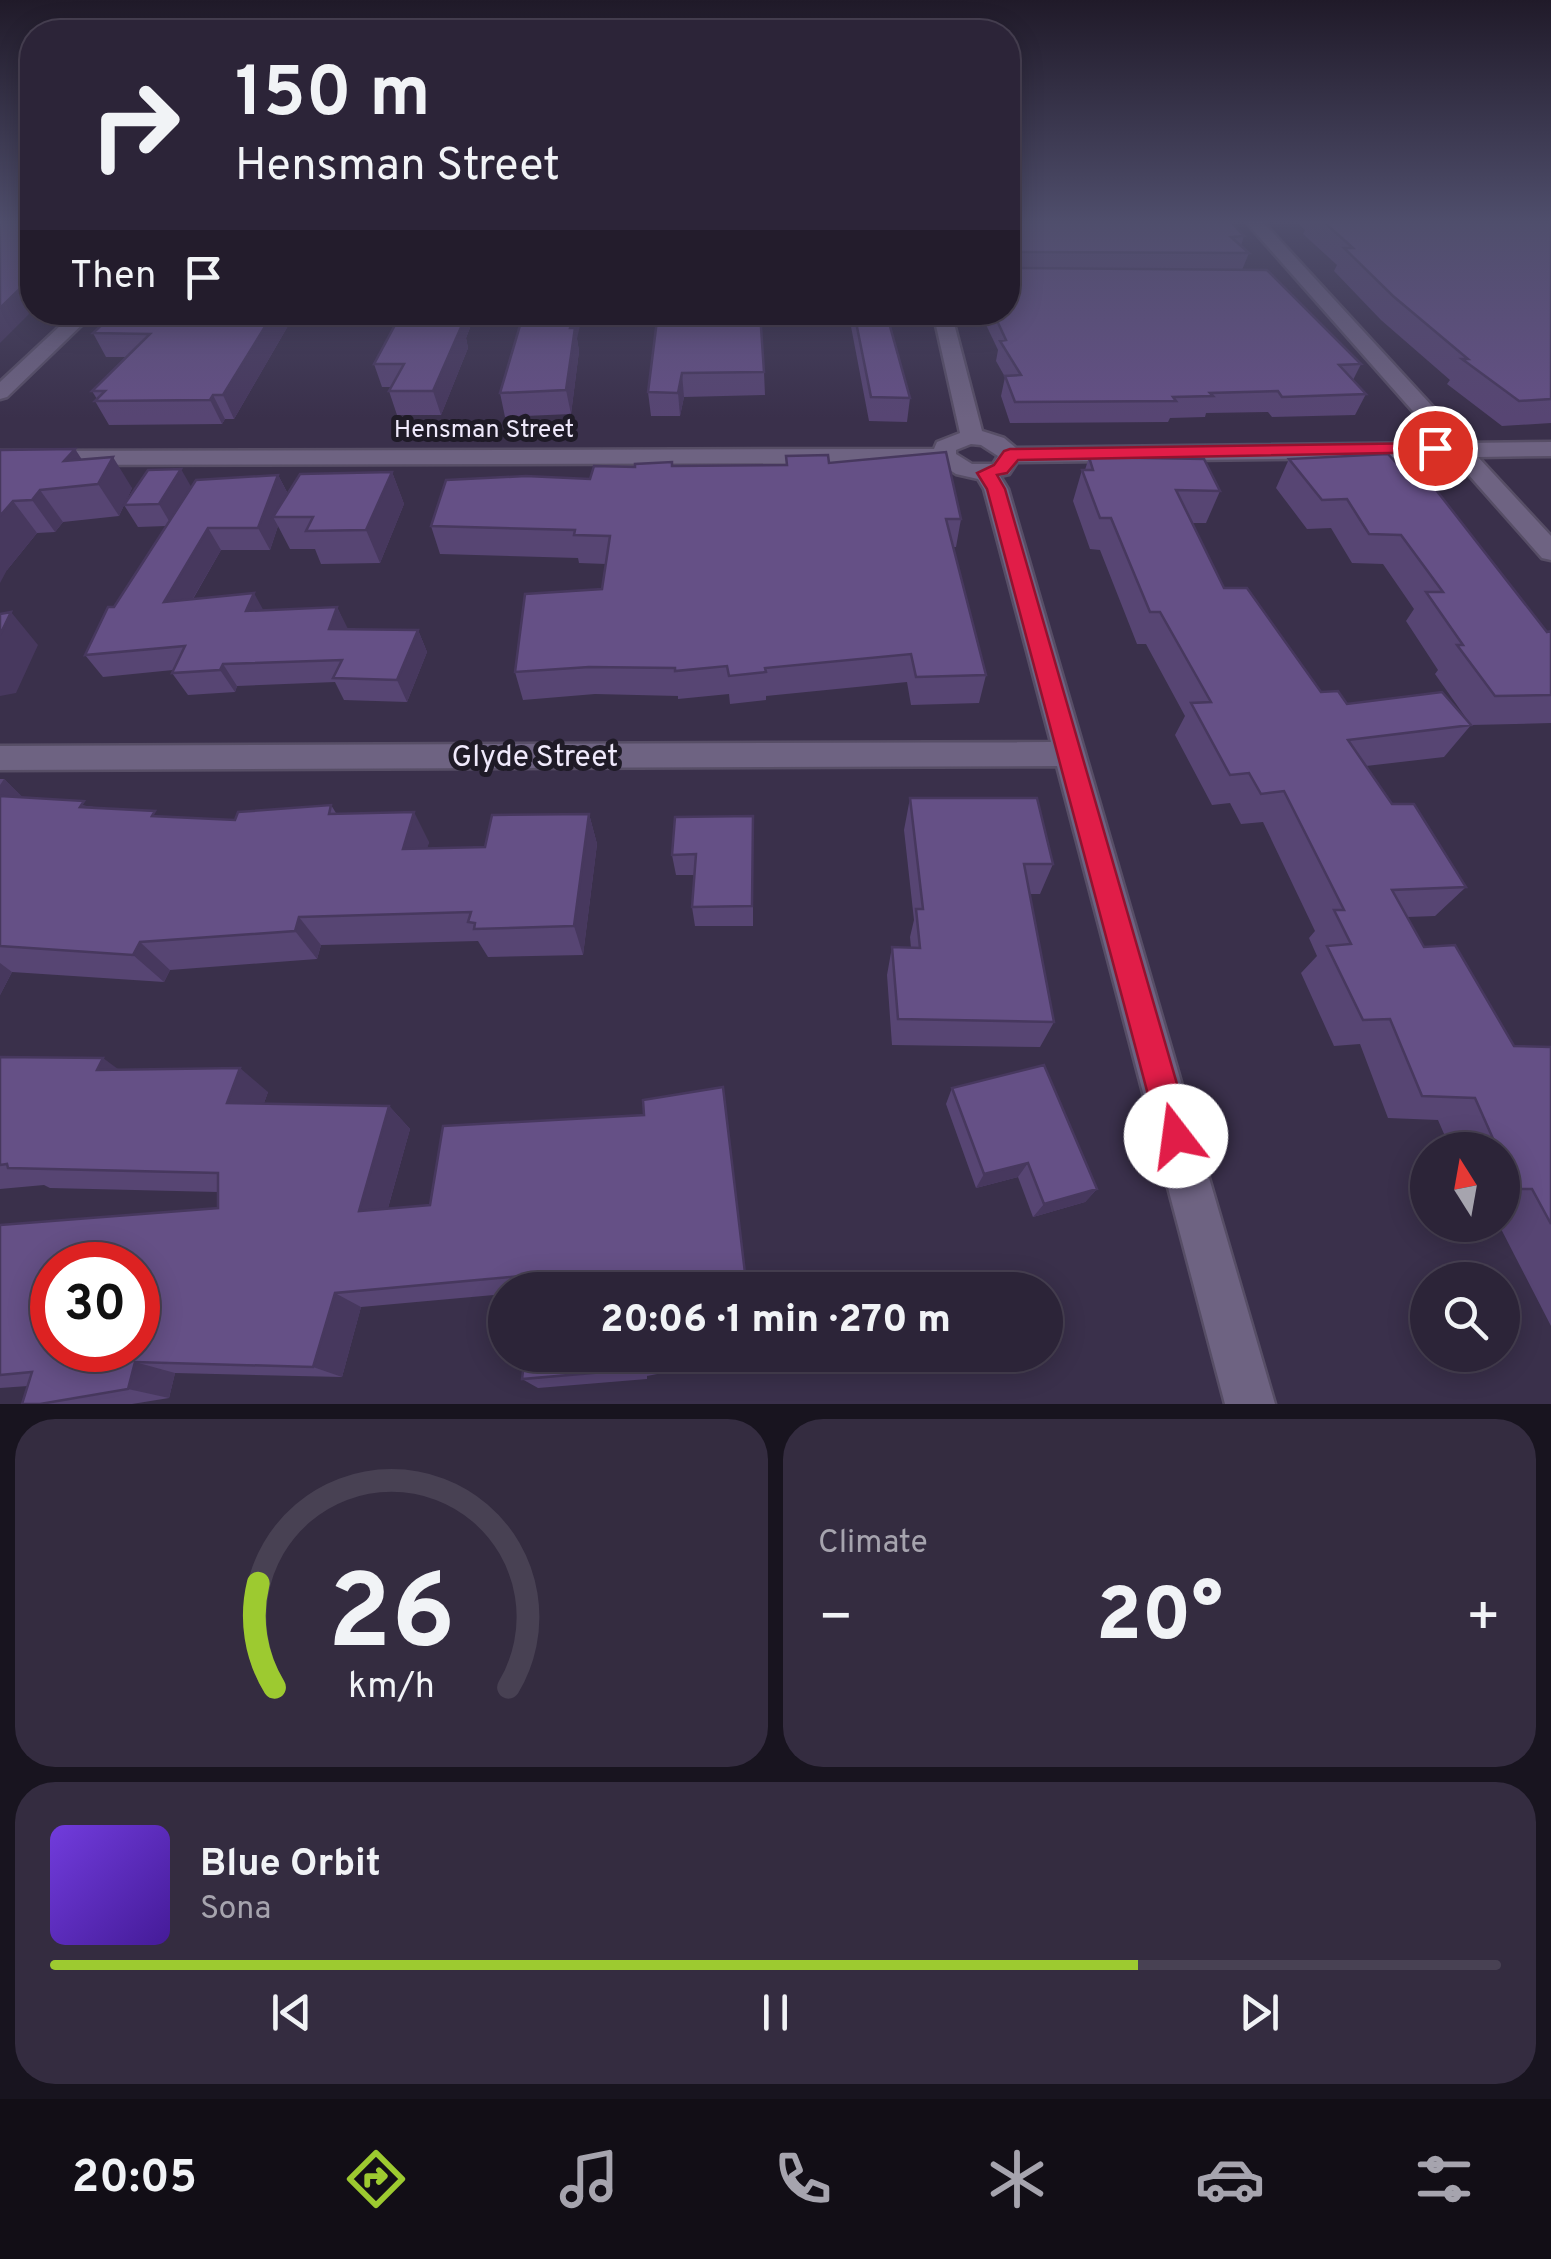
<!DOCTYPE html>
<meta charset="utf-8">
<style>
:root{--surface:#2c2438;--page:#342c40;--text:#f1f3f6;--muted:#a6a4ae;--line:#484153;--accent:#9dca30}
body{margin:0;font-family:Overpass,sans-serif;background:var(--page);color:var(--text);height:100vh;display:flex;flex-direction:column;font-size:38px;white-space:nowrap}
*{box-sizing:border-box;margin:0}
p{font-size:32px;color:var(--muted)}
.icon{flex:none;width:55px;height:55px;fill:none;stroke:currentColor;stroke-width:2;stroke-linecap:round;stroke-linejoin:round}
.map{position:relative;height:1404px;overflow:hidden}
.drawer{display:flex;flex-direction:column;gap:15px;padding:15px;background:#18141f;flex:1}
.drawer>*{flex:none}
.guide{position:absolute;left:20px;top:20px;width:1000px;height:305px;border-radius:40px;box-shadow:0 5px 25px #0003,0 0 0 2px var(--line);background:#2c2438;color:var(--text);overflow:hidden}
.needle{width:65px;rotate:349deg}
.buttons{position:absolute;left:1410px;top:1132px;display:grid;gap:20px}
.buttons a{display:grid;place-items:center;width:110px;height:110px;border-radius:50%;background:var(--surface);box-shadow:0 5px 25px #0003,0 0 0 2px var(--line);font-size:50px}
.speed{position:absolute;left:30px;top:1242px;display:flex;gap:20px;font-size:50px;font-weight:700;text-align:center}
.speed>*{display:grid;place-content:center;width:130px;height:130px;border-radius:50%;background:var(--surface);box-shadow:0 5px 25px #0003,0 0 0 2px var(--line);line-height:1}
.speed .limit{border:15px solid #d22;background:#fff;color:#111}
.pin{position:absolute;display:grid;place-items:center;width:85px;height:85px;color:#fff;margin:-42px;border:5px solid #fff;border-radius:50%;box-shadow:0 2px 10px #0007}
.me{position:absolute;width:110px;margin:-55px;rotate:345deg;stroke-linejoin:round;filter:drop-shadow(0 0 8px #0008)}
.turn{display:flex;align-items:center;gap:35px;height:210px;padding:0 50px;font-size:45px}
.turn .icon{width:130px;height:130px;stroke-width:2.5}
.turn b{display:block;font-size:70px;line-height:85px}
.then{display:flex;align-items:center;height:95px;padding:0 50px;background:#0003;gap:20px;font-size:38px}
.big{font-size:75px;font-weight:800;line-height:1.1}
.drawer .widget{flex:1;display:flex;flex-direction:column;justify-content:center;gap:15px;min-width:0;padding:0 35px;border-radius:40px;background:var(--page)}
.drawer .dial{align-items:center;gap:0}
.dial svg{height:260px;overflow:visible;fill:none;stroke:var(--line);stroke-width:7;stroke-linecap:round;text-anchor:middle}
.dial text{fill:var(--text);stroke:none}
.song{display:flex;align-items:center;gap:30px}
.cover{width:120px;height:120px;border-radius:15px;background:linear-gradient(135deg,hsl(260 70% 55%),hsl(260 70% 35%))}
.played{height:10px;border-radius:5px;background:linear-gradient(90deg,var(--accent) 75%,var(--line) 75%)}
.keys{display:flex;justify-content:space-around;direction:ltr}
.heat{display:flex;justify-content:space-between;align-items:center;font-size:55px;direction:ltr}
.drawer .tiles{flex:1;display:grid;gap:15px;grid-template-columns:1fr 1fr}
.widget:last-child{grid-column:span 2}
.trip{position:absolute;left:488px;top:1272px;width:575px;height:100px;border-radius:50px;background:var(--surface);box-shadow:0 5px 25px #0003,0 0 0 2px var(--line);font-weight:800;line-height:100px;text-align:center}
.tab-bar{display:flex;height:160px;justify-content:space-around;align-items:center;background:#120e16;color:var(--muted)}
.tab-bar .icon{width:70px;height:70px}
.tab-bar .on{color:var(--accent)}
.tab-bar b{font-size:45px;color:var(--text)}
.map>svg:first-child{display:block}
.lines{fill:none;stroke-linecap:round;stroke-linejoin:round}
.street-casing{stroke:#574e66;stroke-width:5}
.street{fill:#6e6382;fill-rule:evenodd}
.wall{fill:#574573}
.shaded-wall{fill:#47385e}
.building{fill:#655086;stroke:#47385e;stroke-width:2.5;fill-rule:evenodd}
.route{fill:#e11d48;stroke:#92132f;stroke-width:2.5}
.labels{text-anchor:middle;stroke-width:10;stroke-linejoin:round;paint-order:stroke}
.far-street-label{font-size:25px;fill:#efe9fb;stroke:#1f1b27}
.street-label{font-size:30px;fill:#efe9fb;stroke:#1f1b27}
</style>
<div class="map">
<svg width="1551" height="1404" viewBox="0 0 1551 1404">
<rect width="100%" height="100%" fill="#3a304b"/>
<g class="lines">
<g class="street-casing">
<path id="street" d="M1246,222H1263L1466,443L1551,442V456L1478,457L1551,536V560L1542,558L1453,457L1017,462L1009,474L1000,476L1008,489L1275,1404H1225L1057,766L0,770V746L1051,742L984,489L978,479L956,474L939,463L0,465V451L934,449L937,442L960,433L933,312H951L982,431L1004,438L1016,448L1441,443ZM971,444L981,445L998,456L993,464H972L956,454V450Z
M75,312H95L7,397L0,399V382Z"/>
</g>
<use href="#street" class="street"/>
</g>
<path class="wall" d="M1008,222L1244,236L1241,246L1249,253L1242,270L1361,364L1353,380L1366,394L1355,415L1272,417L1268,412L1206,413L1205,417L1170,418L1168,422L1010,423L1001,396L1005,377L996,361L998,350L980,312H1008Z
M1297,222H1551V423L1502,426L1447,384L1450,380L1381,320L1334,271L1337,265L1303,234L1305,230Z
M93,312H296L234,419H225L222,424L109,425L95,401L97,399L92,391L127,357H106L93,333L100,327Z
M402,312H467L471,325L466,338L468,348L441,415H397L389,391L391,387H382L374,364Z
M658,312L764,372L765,395L684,397L680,416H651L648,392Z
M816,312H886L910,398L907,422L869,421L849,316L819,319Z
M577,339L579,351L571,414L505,417L500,393Z
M75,449L82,460L132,488L119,516L63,522L55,532L37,533L7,570L0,450Z
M786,456L829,463L961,519L956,547H953L986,675L979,703L911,705L907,682L766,696V700L730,704L729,694L678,699V696L595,694L523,700L515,672L602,589L606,564L579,563L578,558L440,554L431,526L635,467L786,465Z
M1089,457L1220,491L1206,523H1192L1224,588L1321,692L1347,704L1471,725L1444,757L1366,766L1392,804L1466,887L1435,916L1407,917L1424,947L1514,1046L1551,1047V1326L1499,1225H1502V1150H1451L1438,1120L1388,1118L1360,1044L1334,1046L1301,973L1317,956L1309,938L1315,931L1263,822L1241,824L1230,803L1212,805L1175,735L1185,716L1146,644H1137L1100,550L1090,549L1073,501L1082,470H1085Z
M1289,459L1547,632L1551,631V723L1471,725L1435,674L1438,670L1406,621L1414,609L1383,564L1352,563L1331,528L1307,529L1276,488Z
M392,472L404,504L380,563L321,564L315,549H290L278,526L270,550H221L193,599L263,610L337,607L347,629L418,630L427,652L407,702L344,700L335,682L237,686L235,692L188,695L172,673L173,670L103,677L85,655L114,607L166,526L138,527L124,505L191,487L278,475L288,494Z
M0,779H4L22,797L159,816L235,820L331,805L336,813L429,842L427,848L485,847L589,814L597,844L583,955L488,957L478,941L321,945L317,959L170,970L164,982L12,972L0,995Z
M910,798L1053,864L1040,894H1030L1054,1022L1040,1047L892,1045L887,975L892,947L911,948L910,937L914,920L904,830Z
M753,816V926H695L692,907L695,875H676L672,855Z
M0,1057L119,1070L268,1092L264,1103L389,1106L410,1129L388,1208L747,1290H505V1294L361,1307L342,1377L175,1373L169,1398L132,1404H22L28,1386L0,1388V1225L218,1208V1192L50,1188L44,1185L0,1189Z
M952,1088L1097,1189L1085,1202L1033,1217L1018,1177L976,1188L946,1104Z
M525,1355H754L647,1376V1379L538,1388L522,1379Z"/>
<path class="shaded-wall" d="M32,266V311L0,343V308Z
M274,312H296L234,419L223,395Z
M453,312H467L471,325L466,338L468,348L441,415L433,391Z
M574,312H583L577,339L579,351L571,414L566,390L570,328Z
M682,373L684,397L680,416L678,393Z
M213,395L225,419L222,424L210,400Z
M75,449L95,480L64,461Z
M113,457L132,488L119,516L98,484Z
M181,469L193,490L172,526L159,504Z
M392,472L404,504L380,563L366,530Z
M278,475L289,496L273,517L278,526L270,550L258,528Z
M40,490L63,522L55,532L32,500Z
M13,501L37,533L7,570L0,583V516Z
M208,528L221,550L178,624L164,602Z
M254,593L266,615L246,611Z
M337,607L348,629H329Z
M11,612L38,645L16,693L0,696V635Z
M418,630L427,652L407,702L397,680Z
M223,664L237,686L235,692L220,670Z
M4,779L36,810L0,801V785Z
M414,812L429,842L419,879L403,849Z
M589,814L597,844L583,955L574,926Z
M299,917L321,945L317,959L295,931Z
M140,942L170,970L164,982L133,955Z
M0,963L12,972L0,995Z
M103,1058L137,1083L97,1070Z
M240,1068L268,1092L256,1125L227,1103Z
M389,1106L410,1129L382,1229L359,1211Z
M1028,1163L1018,1177L976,1188L984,1174Z
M1097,1189L1085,1202L1033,1217L1044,1204Z
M335,1293L361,1307L342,1377L313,1367Z
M135,1362L175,1373L169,1398L128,1389Z"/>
<path class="building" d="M0,222H32V266L26,272H32V277L0,308Z
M1008,222H1231L1244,236L1231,237L1249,253L1012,252L1008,256L1009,268L1267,270L1361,364L1339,365L1366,394L1282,397L1278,391L1210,393L1213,396L1173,397L1176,401L1015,402L1005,376L1021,375L1000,341L1006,340L993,312H1008Z
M1324,222H1551V399L1519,401L1462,359H1468L1393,296L1344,248H1353Z
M274,312L223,395H213L210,400L95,401L105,391H92L150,334L93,333L114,313L93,312Z
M402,312H461L456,325H462L433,391H389L404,364H374Z
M524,312H574L570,328H575L566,390L500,393Z
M658,312H760L764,372L682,373L678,393L648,392Z
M854,312H886L910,398L871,397Z
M75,449L64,461L113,457L98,484L40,490L32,500L13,501L0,516V450Z
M946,452L961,519H946L986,675L916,677L911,654L765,668L766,672L729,676L727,666L675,671V668L589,667L515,672L525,594L602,589L610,536L574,535L575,530L431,526L446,480L526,476L590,479L594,466L635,467V464L672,462V466L787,465L786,456L828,455L829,463Z
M1388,454L1410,478L1426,477L1547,632L1551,631V695L1495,696L1457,645H1463L1426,592H1443L1401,535L1369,534L1347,499L1322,500L1289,459Z
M1089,457L1204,459L1220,491L1176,490L1224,588H1247L1321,692L1338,691L1347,704L1442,692L1471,725L1348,740L1392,804H1414L1466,887L1392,890L1424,947L1455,945L1514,1046L1551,1047V1224L1532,1189H1516L1502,1160V1150H1498L1475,1098L1422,1096L1390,1019L1363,1020L1327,946L1351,944L1334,910H1344L1284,791L1261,794L1249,773L1230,775L1191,703L1211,702L1160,612H1150L1111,518H1100L1082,470H1093Z
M181,469L159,504L124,505L148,470Z
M392,472L366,530L306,531L313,517H273L300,474Z
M278,475L258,528H208L164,602L254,593L246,611L337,607L329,629L418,630L397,680L333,678L342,660L223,664L220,670L172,673L185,646L85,655L108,607H114L196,480Z
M11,612L0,635V614Z
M0,796L84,801L80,807L155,811L152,816L235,820L238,812L331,805L329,814L414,812L403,849L485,847L492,815L589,814L574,926L474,929L475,923L468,922L471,912L299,917L295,931L140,942L133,955L0,946Z
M910,798H1037L1053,864H1024L1054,1022L898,1019L892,947L920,948L916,909H923Z
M753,816L752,906L692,907L696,854L672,855L675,817Z
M0,1057L103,1058L97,1070L240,1068L227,1103L389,1106L359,1211L430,1205L443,1126L644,1115L643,1100L723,1087L747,1290H530L532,1275L335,1293L313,1367L135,1362L128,1389L40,1404H22L32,1372L0,1375V1225L218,1208V1173L8,1168L7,1164L0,1165ZM52,1265H138V1350H52Z
M1044,1065L1097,1189L1044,1204L1028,1163L984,1174L952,1088Z
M525,1355H694L638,1366V1369L522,1379Z"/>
<linearGradient id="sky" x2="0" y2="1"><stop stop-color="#201a29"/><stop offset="0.53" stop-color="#4f4e6c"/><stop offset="1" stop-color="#4f4e6c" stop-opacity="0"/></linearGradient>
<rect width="1551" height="418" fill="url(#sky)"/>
<path class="route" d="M1435,443L1441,445V452L1018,460L1007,473L997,475L1005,489L1192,1136L1187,1148L1176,1152L1164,1148L1159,1136L987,489L977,473L994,465L1004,451L1010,449Z"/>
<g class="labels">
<g class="far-street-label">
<text x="484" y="437">Hensman Street</text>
</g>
<g class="street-label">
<text x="535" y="766">Glyde Street</text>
</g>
</g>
</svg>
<div class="buttons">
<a><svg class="needle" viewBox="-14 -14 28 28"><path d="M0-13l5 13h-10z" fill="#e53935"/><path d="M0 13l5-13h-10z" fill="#a6a4ae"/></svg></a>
<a><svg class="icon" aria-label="search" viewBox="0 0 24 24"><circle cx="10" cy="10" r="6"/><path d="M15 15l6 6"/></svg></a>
</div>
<div class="speed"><div class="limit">30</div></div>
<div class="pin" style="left:1435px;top:448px;background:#d93025"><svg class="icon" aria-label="arrive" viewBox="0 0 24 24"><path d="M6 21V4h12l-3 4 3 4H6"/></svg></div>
<svg class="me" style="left:1176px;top:1136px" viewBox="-20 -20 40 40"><circle r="19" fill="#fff"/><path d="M0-13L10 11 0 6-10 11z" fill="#e11d48"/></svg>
<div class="trip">20:06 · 1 min · 270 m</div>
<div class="guide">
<div class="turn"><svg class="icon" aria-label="right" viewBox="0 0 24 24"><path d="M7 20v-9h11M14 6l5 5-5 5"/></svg><div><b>150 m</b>Hensman Street</div></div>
<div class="then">Then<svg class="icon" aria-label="arrive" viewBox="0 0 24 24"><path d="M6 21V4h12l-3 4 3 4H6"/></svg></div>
</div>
</div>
<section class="drawer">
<div class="tiles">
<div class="widget dial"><svg viewBox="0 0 100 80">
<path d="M14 69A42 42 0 1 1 86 69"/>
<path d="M14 69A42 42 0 0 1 9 37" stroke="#9dca30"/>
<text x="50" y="56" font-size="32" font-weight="700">26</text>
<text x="50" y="72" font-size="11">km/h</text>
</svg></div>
<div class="widget"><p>Climate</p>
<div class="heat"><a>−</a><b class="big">20°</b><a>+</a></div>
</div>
<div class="widget">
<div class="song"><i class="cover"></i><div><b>Blue Orbit</b><p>Sona</p></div></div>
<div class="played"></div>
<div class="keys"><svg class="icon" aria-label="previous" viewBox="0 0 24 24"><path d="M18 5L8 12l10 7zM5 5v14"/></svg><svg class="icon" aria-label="pause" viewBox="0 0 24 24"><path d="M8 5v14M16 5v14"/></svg><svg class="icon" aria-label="next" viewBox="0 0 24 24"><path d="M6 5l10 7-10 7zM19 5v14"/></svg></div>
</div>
</div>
</section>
<nav class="tab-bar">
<b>20:05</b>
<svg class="icon on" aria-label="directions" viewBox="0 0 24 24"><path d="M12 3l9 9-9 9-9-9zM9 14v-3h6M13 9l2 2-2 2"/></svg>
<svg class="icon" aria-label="music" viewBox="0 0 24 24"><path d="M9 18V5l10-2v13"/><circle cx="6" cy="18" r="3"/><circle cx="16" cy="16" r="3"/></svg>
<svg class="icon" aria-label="phone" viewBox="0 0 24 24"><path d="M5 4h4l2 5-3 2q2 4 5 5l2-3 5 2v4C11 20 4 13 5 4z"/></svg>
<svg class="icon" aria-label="climate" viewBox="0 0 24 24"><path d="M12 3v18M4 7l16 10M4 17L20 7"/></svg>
<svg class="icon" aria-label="car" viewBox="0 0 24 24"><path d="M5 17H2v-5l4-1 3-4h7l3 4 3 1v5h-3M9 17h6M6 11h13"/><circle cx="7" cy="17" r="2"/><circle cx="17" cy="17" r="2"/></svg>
<svg class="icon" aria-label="filters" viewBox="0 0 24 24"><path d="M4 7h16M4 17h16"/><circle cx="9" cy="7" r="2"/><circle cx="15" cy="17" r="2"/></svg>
</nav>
